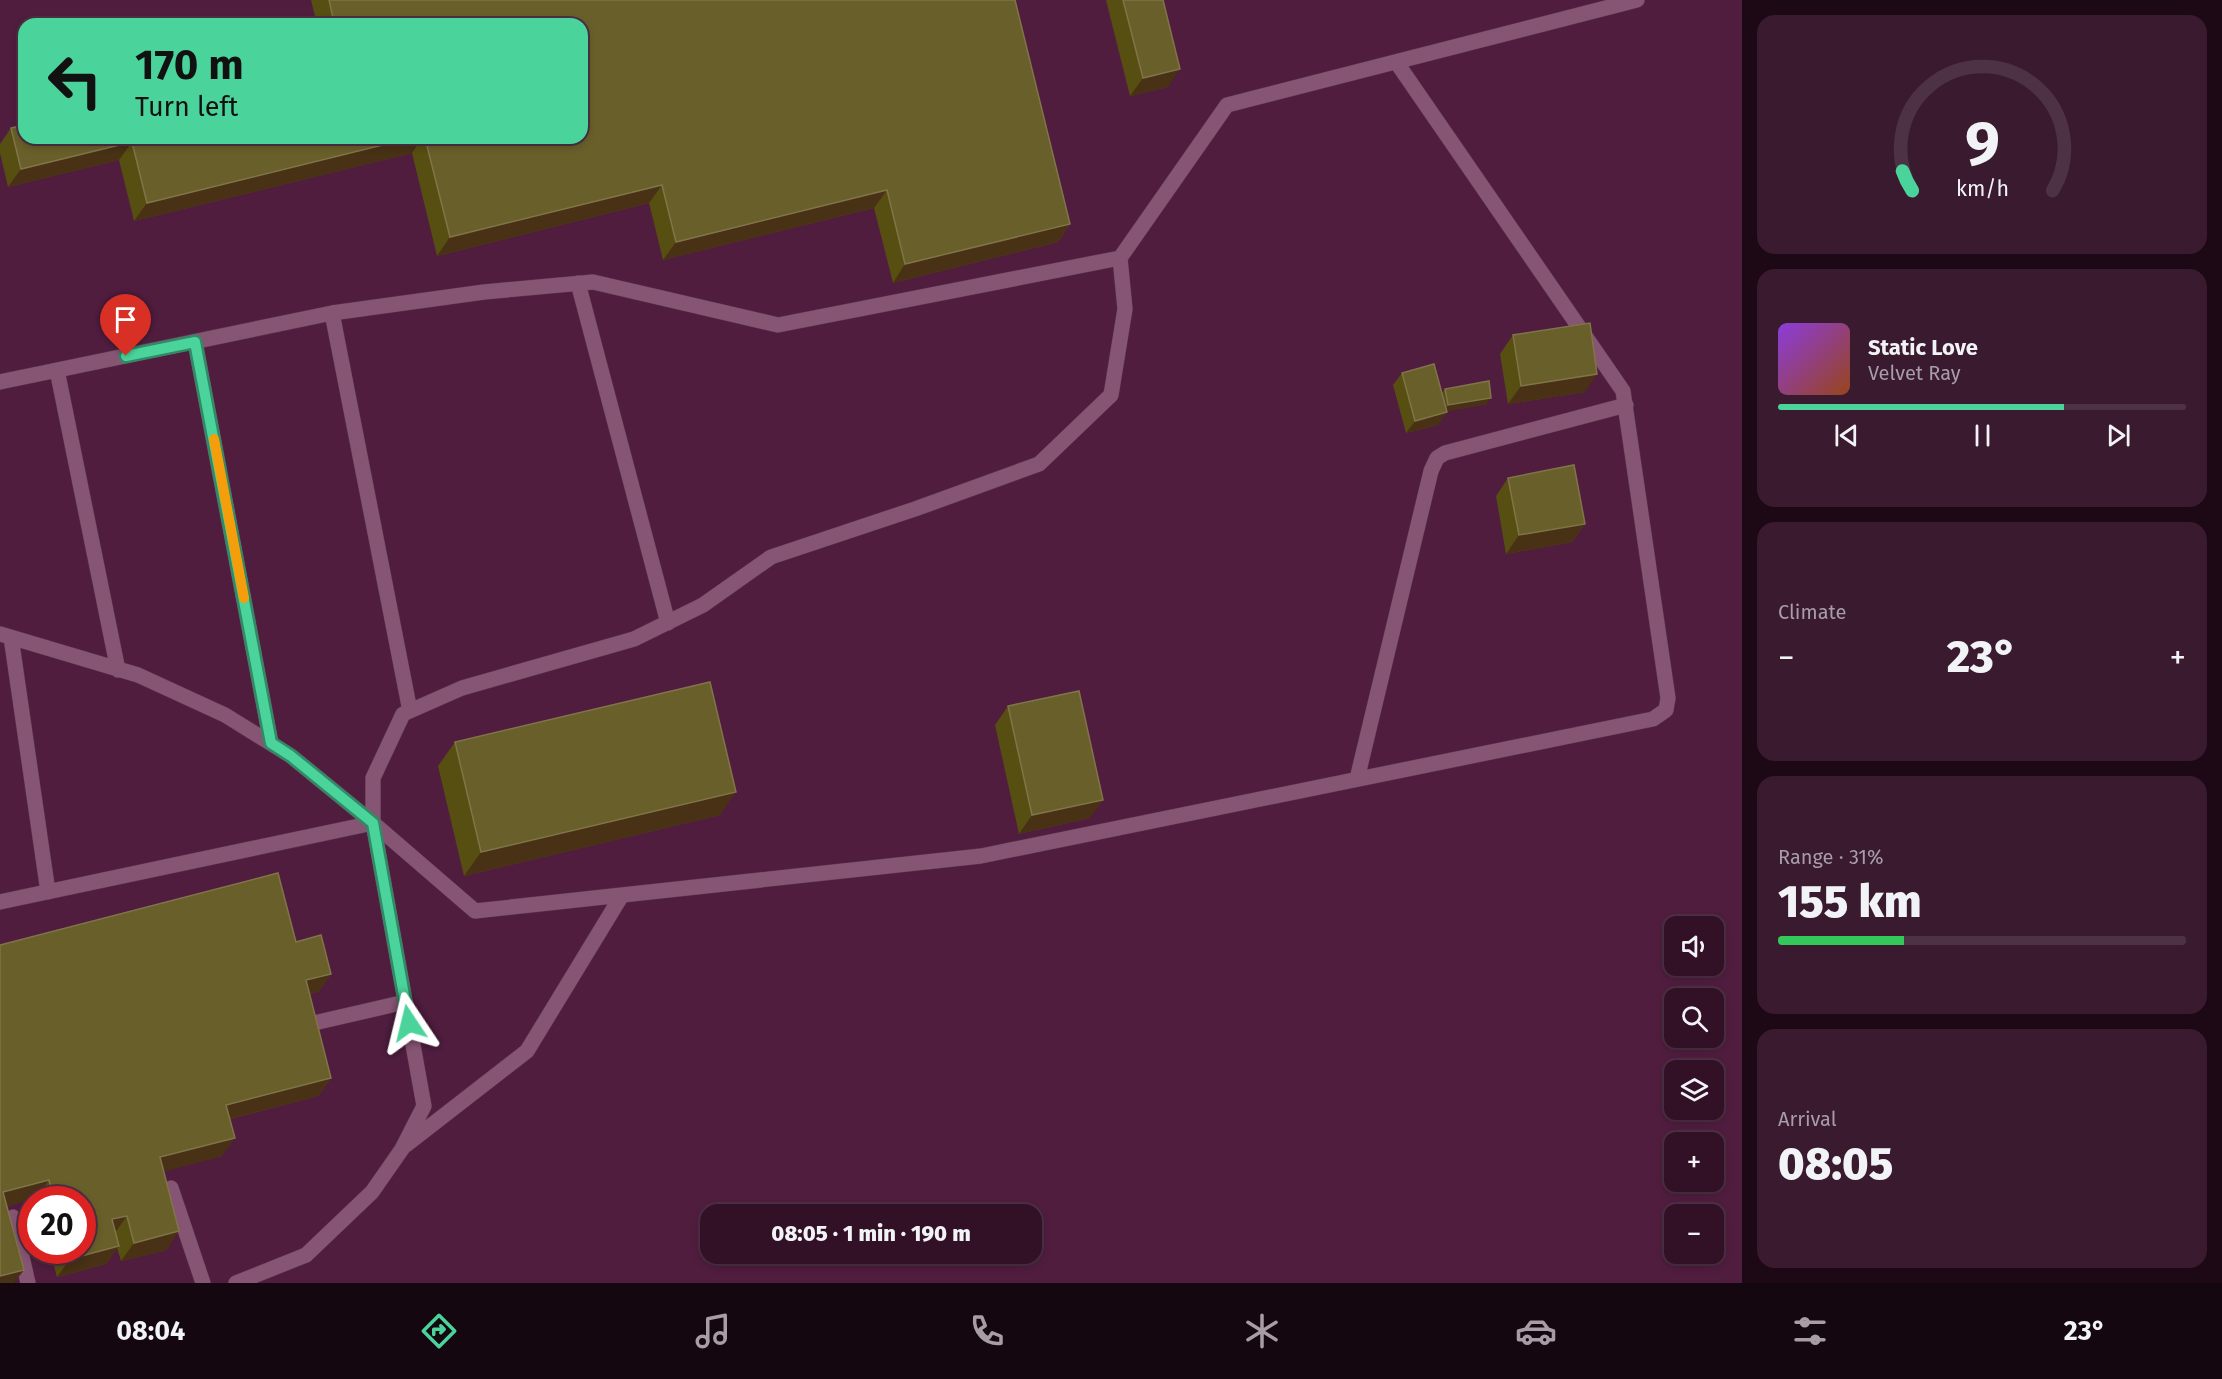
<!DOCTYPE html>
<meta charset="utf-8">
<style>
:root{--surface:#321127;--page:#3a1a2f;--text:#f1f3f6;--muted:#a89da7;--line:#4d3144;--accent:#4ad49c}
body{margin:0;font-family:"Fira Sans",sans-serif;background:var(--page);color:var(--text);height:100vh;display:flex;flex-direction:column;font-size:22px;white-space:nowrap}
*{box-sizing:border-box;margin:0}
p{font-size:20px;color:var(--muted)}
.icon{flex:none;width:33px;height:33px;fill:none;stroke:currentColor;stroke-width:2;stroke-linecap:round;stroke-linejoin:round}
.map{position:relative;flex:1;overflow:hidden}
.sheet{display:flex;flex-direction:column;gap:15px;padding:15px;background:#1c0915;width:480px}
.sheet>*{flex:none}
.hud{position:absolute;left:18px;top:18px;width:570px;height:126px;border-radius:18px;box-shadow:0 3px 9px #0003,0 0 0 2px var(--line);background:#4ad49c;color:#111;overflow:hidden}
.tools{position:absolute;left:1664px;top:916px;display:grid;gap:12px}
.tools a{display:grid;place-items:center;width:60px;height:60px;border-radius:12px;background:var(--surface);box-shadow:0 3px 9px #0003,0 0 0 2px var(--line);font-size:30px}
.speed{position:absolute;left:18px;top:1186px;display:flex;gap:12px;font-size:30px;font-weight:700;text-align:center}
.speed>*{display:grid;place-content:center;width:78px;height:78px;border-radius:50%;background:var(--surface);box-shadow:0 3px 9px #0003,0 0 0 2px var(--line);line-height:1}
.speed .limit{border:9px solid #d22;background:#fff;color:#111}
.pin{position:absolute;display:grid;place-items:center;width:51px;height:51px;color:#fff;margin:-62px -26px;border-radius:50% 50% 50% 0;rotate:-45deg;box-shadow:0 0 6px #0007}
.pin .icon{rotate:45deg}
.me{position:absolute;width:66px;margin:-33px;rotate:350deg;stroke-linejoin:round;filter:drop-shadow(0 0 4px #0008)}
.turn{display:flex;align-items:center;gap:21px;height:126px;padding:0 18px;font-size:27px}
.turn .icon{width:78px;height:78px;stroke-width:2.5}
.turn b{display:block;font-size:42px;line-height:51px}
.big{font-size:45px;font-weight:800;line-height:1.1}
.sheet .widget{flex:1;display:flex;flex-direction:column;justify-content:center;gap:9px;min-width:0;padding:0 21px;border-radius:18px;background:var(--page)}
.sheet .dial{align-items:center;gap:0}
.dial svg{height:156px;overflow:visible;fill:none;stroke:var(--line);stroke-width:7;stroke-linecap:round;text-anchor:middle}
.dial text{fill:var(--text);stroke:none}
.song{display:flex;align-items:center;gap:18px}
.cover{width:72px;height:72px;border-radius:9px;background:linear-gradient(135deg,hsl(270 70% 55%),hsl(20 70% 35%))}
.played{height:6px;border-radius:3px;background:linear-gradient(90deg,var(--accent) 70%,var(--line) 70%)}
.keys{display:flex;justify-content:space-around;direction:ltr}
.heat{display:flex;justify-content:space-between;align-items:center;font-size:33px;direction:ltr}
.charge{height:9px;border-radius:4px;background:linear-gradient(90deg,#34c759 31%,var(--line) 0)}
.trip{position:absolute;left:700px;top:1204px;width:342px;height:60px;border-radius:18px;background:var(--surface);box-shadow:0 3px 9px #0003,0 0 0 2px var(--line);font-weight:800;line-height:60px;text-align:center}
.tabs{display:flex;height:96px;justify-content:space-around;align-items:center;background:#140710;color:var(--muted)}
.tabs .icon{width:42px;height:42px}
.tabs .active{color:var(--accent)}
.tabs b{font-size:27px;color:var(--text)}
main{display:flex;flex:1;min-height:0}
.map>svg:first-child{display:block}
.built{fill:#501d3f;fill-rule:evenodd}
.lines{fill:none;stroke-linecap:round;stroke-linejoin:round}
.lane-casing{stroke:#5a374f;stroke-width:16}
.lane{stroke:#875574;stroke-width:15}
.wall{fill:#574e12}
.shaded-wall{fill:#483115}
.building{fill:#695f2a;stroke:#807449;stroke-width:1.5}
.route-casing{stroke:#308a65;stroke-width:15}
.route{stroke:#4ad49c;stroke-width:10}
.slow{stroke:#f59e0b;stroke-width:10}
</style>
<main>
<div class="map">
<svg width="1742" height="1283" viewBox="0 0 1742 1283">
<rect width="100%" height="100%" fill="#431734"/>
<path class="built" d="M0,0H1742V1283H0ZM24,24H582V138H24ZM1674,927H1713V966H1674ZM1674,999H1713V1038H1674ZM1674,1071H1713V1110H1674ZM1674,1143H1713V1182H1674ZM32,1200H82V1251H32ZM711,1215H1032V1254H711ZM1674,1215H1713V1254H1674Z"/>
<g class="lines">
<g class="lane-casing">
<path id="lane" d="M1120,258L1125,309L1111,395L1039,464L915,509L771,557L703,605L634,639L462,688L403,714L373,778V823L475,911L981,856L1653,719L1666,710L1668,698L1623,391L1397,63
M578,283L668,623
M332,313L410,711
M195,342L271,743
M57,370L118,670
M0,382L332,313L484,292L593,282L778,325L1120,258L1227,105L1637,0
M0,634L138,675L225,715L291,756L373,823L424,1106L402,1149L372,1192L306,1255L236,1283
M11,637L48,892
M1357,779L1431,471L1437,458L1445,453L1626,405
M0,902L373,823
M314,1023L405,1002
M406,1145L527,1051L622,895
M171,1188L203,1283
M13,1217L28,1283"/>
</g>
<use href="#lane" class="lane"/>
</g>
<path class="wall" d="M311,0H1015L1070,224L1058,242L893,283L874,208L663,260L649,203L437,256L412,153L134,221L119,160L8,187L0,153V144L11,128L24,138H582V24H317Z
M1106,0H1163L1168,87L1130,96Z
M1513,335L1585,392L1508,404L1500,354Z
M1402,373L1442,393L1445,389L1487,404L1447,411L1438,425L1406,433L1393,385Z
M1508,478L1585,524L1572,542L1506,554L1496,496Z
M1008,706L1090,818L1019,834L995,725Z
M455,742L720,815L464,876L438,766Z
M296,942L331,974L318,992L309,994L331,1078L318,1096L230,1119L222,1156L164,1171L167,1250L121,1261L117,1248L106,1264L57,1277L50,1251H82V1200H37L36,1198L7,1206L0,1283V945Z"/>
<path class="shaded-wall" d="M1180,69L1168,87L1130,96L1143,78Z
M411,138H422L412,153L134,221L147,203Z
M132,142L119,160L8,187L21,169Z
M662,185L649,203L437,256L450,237Z
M887,190L874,208L663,260L676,242Z
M1070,224L1058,242L893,283L905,264Z
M1597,374L1585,392L1508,404L1521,386Z
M1491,398L1487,404L1443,412L1448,405Z
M1447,412L1438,425L1406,433L1415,421Z
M1585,524L1572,542L1506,554L1519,535Z
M736,792L720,815L464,876L481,852Z
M1103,800L1090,818L1019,834L1032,815Z
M331,974L318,992L293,998L306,980Z
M331,1078L318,1096L213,1123L226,1105Z
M235,1138L222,1156L147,1176L160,1157Z
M49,1180L36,1198L0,1208L3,1192Z
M127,1216L114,1234L112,1219Z
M179,1231L167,1250L121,1261L134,1243Z
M119,1246L106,1264L57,1277L70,1259Z
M24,1270L14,1283H0V1276Z"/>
<path class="building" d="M329,0H1015L1070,224L905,264L887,190L676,242L662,185L450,237L425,138H582V24H325L334,22Z
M1123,0H1163L1180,69L1143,78Z
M24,125V138H411L147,203L132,142L21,169L11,128Z
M1590,323L1597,374L1521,386L1513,335Z
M1434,364L1447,412L1415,421L1402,373Z
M1489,381L1491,398L1448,405L1445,389Z
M1574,465L1585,524L1519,535L1508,478Z
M710,682L736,792L481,852L455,742Z
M1079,691L1103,800L1032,815L1008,706Z
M278,873L296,942L321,935L331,974L306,980L331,1078L226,1105L235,1138L160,1157L179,1231L134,1243L127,1216L112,1219L119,1246L70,1259L68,1251H82V1200H54L49,1180L3,1192L24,1270L0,1276V945Z"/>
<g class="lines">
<g class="route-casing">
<path id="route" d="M126,356L195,342L271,743L291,756L373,823L409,1023"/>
</g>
<use href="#route" class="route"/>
<path class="slow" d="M214,439L244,598"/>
</g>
</svg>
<div class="tools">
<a><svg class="icon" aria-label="sound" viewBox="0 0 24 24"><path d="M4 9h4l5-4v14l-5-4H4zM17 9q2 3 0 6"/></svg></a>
<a><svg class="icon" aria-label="search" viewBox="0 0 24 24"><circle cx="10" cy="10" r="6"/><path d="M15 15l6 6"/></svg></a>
<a><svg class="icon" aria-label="layers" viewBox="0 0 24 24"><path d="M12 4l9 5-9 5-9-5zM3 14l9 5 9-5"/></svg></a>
<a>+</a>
<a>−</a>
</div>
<div class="speed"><div class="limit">20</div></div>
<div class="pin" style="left:126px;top:356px;background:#d93025"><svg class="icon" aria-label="arrive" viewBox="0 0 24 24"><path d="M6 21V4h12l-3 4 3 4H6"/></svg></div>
<svg class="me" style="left:409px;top:1023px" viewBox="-20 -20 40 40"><path d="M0-17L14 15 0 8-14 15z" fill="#4ad49c" stroke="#fff" stroke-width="4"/></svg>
<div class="trip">08:05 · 1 min · 190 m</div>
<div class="hud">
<div class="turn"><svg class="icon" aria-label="left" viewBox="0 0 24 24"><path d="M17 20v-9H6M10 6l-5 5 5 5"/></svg><div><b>170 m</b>Turn left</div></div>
</div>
</div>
<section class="sheet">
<div class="widget dial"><svg viewBox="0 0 100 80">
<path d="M14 69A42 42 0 1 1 86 69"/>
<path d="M14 69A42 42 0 0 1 9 59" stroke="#4ad49c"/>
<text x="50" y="56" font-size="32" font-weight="700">9</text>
<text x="50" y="72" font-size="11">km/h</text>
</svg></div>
<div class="widget">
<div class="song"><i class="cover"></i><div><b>Static Love</b><p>Velvet Ray</p></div></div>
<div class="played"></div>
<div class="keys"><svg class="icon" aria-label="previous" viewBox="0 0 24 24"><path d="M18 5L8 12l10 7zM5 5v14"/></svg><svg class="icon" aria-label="pause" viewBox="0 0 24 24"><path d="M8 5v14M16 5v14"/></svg><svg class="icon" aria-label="next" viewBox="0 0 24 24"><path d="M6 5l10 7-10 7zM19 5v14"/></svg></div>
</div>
<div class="widget"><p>Climate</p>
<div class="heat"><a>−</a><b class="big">23°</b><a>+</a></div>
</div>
<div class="widget"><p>Range · 31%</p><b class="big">155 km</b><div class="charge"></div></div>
<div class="widget"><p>Arrival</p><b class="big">08:05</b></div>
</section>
</main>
<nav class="tabs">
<b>08:04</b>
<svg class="icon active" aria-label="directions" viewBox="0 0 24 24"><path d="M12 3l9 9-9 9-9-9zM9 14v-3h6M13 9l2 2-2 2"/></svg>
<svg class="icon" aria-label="music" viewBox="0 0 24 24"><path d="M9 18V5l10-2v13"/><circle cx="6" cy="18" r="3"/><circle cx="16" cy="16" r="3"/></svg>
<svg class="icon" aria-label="phone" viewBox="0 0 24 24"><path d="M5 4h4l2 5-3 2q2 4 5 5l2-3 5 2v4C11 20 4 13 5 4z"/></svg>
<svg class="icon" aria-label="climate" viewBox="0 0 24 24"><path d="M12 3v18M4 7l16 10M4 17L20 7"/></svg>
<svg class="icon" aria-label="car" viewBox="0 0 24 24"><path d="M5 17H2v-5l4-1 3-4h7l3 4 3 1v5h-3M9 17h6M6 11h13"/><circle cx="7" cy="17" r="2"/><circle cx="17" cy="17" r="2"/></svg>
<svg class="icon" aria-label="filters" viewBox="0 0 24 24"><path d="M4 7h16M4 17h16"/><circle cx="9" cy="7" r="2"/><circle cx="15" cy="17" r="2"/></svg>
<b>23°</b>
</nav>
